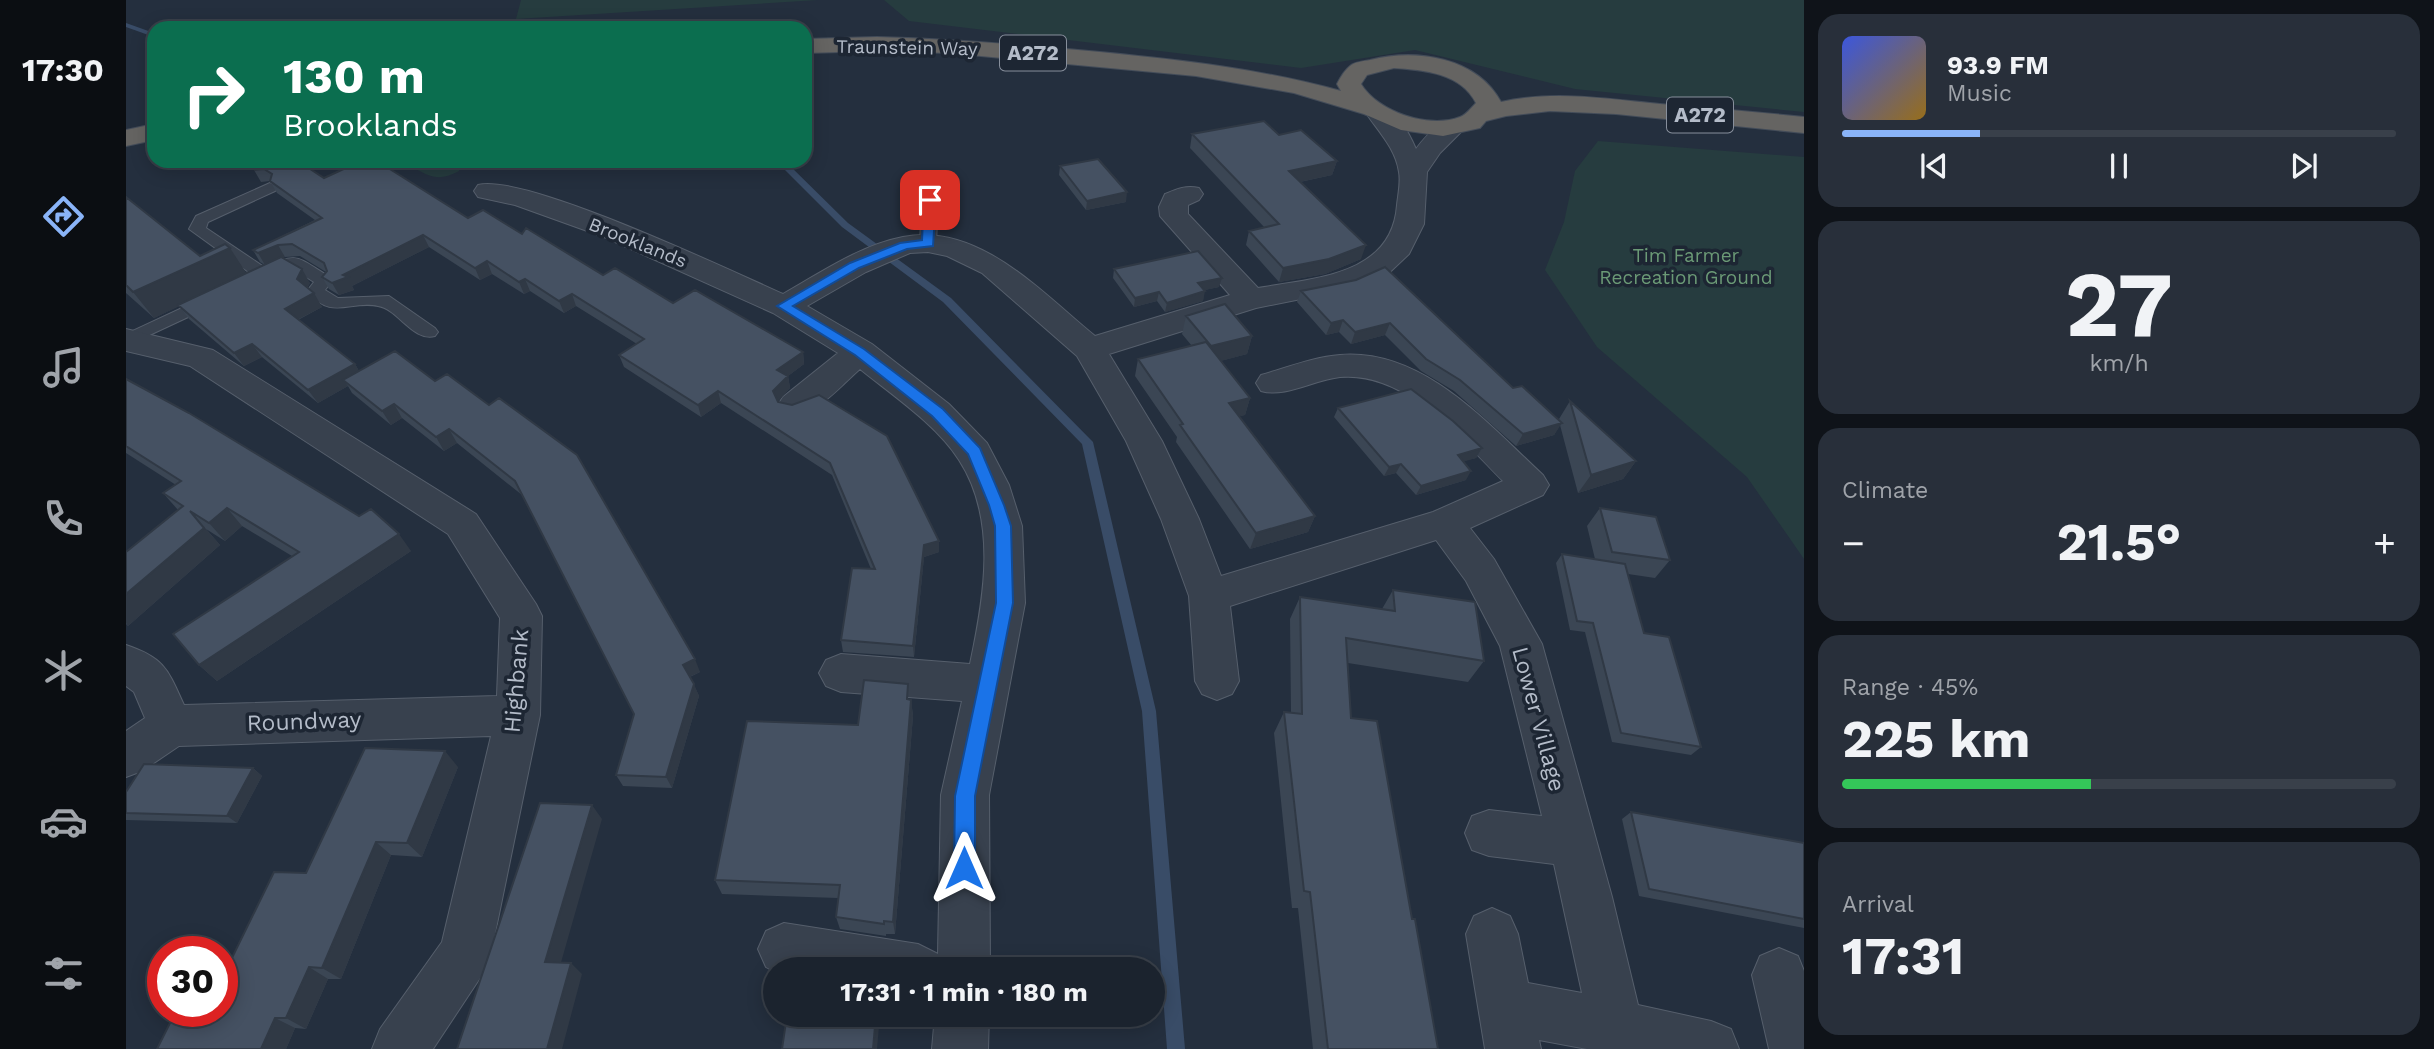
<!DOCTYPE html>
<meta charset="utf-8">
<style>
:root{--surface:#1b232e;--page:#282f3a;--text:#f1f3f6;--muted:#a0a4aa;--line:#39404a;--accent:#8ab4f8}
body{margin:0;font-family:"Work Sans",sans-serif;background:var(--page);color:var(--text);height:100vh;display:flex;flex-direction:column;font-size:26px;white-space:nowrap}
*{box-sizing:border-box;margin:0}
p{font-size:23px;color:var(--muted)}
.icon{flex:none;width:38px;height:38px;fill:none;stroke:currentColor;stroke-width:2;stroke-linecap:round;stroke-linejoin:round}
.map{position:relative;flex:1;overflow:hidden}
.details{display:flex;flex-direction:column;gap:14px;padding:14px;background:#0f1319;width:630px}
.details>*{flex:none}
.banner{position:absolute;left:21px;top:21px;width:665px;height:147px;border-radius:21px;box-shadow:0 4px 18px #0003,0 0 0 2px var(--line);background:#0b6e4f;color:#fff;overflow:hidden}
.speed{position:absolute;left:21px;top:936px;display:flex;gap:14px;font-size:35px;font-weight:700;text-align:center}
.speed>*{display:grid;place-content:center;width:91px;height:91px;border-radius:50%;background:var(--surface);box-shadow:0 4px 18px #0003,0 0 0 2px var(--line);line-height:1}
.speed .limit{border:10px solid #d22;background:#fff;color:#111}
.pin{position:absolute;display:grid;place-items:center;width:60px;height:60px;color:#fff;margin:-30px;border-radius:14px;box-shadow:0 4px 10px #0006}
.me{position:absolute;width:77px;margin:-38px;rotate:0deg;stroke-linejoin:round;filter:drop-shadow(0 0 5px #0008)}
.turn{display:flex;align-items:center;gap:24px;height:147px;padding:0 21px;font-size:32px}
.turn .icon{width:91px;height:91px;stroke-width:2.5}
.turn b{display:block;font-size:49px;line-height:60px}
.big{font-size:52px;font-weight:700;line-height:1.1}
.details .card{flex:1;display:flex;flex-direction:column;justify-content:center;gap:10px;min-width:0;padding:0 24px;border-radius:21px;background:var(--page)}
.details .dial{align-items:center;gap:0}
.dial b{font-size:91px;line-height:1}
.song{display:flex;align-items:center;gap:21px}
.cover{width:84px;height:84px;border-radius:10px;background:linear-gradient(135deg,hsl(230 70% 55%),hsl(40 70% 35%))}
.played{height:7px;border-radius:4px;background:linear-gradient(90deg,var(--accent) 25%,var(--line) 25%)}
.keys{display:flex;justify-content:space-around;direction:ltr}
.heat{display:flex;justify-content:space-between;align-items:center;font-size:38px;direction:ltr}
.charge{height:10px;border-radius:5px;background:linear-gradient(90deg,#34c759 45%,var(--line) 0)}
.trip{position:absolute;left:637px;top:957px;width:402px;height:70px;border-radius:35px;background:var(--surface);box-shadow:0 4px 18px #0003,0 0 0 2px var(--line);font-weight:700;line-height:70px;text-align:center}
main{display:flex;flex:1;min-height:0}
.tabs{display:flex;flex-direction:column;width:126px;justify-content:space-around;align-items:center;background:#0b0e12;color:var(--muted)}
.tabs .icon{width:49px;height:49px}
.tabs .current{color:var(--accent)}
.tabs b{font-size:32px;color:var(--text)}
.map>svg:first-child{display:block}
.green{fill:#263c3f}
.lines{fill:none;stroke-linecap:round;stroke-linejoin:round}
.stream{fill:#394c67;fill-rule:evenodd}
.service-casing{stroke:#565f6c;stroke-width:2}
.minor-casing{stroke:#565f6c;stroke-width:2}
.trunk-casing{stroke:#434c59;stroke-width:2}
.service{fill:#38414e;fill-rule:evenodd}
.minor{fill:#38414e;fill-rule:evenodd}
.trunk{fill:#656462;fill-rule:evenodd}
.wall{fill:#3b4654}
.shaded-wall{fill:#303945}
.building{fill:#455162;stroke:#303945;stroke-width:2}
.route{fill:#1a73e8;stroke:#114b97;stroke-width:2}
.labels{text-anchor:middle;stroke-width:7;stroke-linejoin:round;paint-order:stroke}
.far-street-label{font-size:19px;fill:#b4bcc9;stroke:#1d2633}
.far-park-label{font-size:19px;fill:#6b9a76;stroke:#1d2633}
.shield{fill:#1d2633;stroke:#878f9c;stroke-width:2}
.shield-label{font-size:21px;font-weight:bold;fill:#b4bcc9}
.street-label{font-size:23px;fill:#b4bcc9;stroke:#1d2633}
</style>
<main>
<nav class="tabs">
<b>17:30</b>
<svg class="icon current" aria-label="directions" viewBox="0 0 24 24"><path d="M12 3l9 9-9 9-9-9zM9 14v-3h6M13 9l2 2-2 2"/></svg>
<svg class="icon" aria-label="music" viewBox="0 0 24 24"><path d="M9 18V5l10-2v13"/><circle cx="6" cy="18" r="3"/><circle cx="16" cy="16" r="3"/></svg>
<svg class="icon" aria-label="phone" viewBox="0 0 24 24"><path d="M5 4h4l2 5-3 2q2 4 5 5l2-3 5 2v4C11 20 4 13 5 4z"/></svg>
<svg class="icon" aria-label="climate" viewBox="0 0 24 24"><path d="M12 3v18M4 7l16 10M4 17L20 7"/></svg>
<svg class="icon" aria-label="car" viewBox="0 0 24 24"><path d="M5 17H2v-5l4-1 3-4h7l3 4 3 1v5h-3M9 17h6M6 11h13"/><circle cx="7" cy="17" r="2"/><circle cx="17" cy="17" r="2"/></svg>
<svg class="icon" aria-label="filters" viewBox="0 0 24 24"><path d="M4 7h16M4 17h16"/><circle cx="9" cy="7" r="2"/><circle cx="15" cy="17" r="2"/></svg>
</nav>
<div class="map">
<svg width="1678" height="1049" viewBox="0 0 1678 1049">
<rect width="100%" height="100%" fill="#242f3e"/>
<path class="green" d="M395,0H692L390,19Z
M758,0H1678V112L1449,89L1289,50L1175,68L783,21Z
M1472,141L1678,157V559L1621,477L1471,347L1419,270L1438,222L1449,171Z
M299,161H322L333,166V171C314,181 306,178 288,168Z"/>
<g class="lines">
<path class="stream" d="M0,23L28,33V37L0,27Z
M210,23L257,26L261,28H196Z
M650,161H659L722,223L825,298L967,442L1030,711L1059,1049H1041L1016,711L956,444L817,302L716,227Z"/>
<g class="service-casing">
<path id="service" d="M144,183L152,188L149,191L82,222L80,228L138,267C174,251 171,258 204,277L206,281L199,290L212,298L263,296L309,328L312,332L309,336C287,342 272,309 252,306C224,300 205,321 181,291L188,282L164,267L143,278H131L63,229L70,216Z
M804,195L812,200L810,243L802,248L794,243L796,200Z
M84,295L90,296L93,300L90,304L0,346V334Z"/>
</g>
<g class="minor-casing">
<path id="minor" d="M1255,108C1273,113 1283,133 1290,149C1301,134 1317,117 1336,122L1340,127L1314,153L1301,172L1298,224L1283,254L1265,271L1225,289L1130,308L983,354L1036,441L1073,519L1095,576L1307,512L1377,481C1335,439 1280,371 1214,377C1187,380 1160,398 1135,391L1130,383L1135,375C1160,368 1187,357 1214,355C1297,348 1362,424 1417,475L1423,485L1417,495L1344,528L1368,559L1416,644L1486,897L1512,1005L1585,1021L1605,1029L1613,1049H1461L1413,1040L1415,1049H1359L1340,934L1348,916L1366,908L1384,916L1392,934L1402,983L1456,993L1428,864L1363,856L1346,850L1339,833L1346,816L1363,810L1416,816L1374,646L1340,581L1310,540L1104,606L1113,681L1106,694L1091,700L1076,694L1069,681L1063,596L1035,519L1000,441L951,356L856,273L821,256L802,252L784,253L740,272L681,306L746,344L823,404L861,443L883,485L896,526L899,603L863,795L864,970L649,972L640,967L632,949L640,931L658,923L792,944L812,954L815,795L836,701L715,692L700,686L693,673L700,660L715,654L844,664C858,598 872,520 833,460C811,425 766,395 734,369C713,387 686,422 657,413L652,405L657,397L712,353L647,313L478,237L389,205L352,197L348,191L352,185C399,173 603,270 657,294C694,273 735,245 777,237C853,222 916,293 969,336L1104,295L1034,216L1033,207L1039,194C1051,189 1060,185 1073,188L1077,194L1073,200L1062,205V214L1132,288C1188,278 1266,276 1271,205C1272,195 1275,182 1273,172C1270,150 1254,133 1242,116L1246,111Z
M0,329L87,350L350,514L410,604L416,616L414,715L365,953L358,972L307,1049H246L254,1029L316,942L365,736L53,746L16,771L0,777V731L19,718L8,692L0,686V645C39,658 42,670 58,705L371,696L374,618L322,534L64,366L0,351Z
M1653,948L1672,956L1678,971V1049H1643L1626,975L1634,956Z
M809,1015H863L862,1049H806Z"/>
</g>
<g class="trunk-casing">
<path id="trunk" d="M751,37C826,39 900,45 974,52C1055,60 1136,69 1215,91L1211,84C1214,78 1219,70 1224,66C1228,62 1238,61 1244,60C1290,48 1351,57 1375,102C1427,90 1482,99 1534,104C1582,108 1630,112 1678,117V133L1490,114L1424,111L1380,116L1360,121L1354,128L1317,136L1275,130L1238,114L1168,93L1070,76L823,53L751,51L679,53V39ZM1268,68C1298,70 1335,73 1350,103C1345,108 1340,115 1334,117C1303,129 1252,112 1235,84L1241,75Z
M28,124V140L0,146V130Z"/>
</g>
<use href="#service" class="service"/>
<use href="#minor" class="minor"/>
<use href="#trunk" class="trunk"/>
</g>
<path class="wall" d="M1066,134L1153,135L1211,161L1206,175L1174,182L1235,259L1199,274L1153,282L1120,245L1123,231L1139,228L1064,148Z
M149,161L198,178L342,218L396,234L477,275L677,352L678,364L662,376L664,388L652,401L813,552L798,557L788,657L717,652L715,640L745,569L706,475L595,403L575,417L498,367L493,355L511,344L450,306L438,313L404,291L398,294L366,274L354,280L303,247L226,286L228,290L213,295L203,289L196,277L200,272L174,256L159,257L156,258L184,283L181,288L196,307L172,320L229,364L233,371L269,351L574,672L564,677L573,696L546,788L497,786L490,775L508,714L396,495L331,443L318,451L276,418L265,425L226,393L222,386L192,403L136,357L118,366L63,319L53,306L28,318L0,293V197L74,256L121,274L139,265L134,262L127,250L189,220L151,193L144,181L135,182L128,170Z
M934,166L1000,202L960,210L933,175Z
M988,269L1093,287L1078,290L1077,301L1039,312L1031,301L1008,307L987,278Z
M1230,280L1433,421V419L1444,401L1510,461L1497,479L1452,493L1434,425L1428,435L1390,446L1328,391L1295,371L1259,335L1225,344L1213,332L1200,335L1171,302L1175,291Z
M1060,316L1126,336L1121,354L1094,361L1124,398L1119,415L1113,416L1189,516L1182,532L1124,549L1050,442L1051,437L1009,376L1012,359L1066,346L1056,334Z
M0,379L285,551L91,681L73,665L166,556L116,526L99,541L80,529L94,545L2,626L0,624V552L52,510L37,493L50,485L0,453Z
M1212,408L1356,448L1350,458L1337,461L1340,480L1290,495L1270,473L1258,476L1208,417Z
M1474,508L1544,560L1529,578L1502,574L1518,633L1575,747L1565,755L1486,742L1459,632L1444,630L1430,563L1436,554L1469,559L1461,526Z
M1267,590L1358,661L1342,682L1222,663L1225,718L1286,919L1312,1049H1187L1172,908H1166L1148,733L1158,712L1165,713L1164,619L1174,597L1256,609Z
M784,700H785L787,716L769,934H760V936L714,929L710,917L712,898L596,894L589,880L732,725Z
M332,767L296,857L265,855L215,979H202L180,1029L169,1028L160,1049H31L64,1014L103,964L180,873Z
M127,768L136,776L111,823L0,820V792Z
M1505,812L1678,843V928L1513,896L1496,819Z"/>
<path class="shaded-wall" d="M1211,161L1206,175L1159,185L1163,171Z
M1001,192L1000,202L960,210L961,201Z
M297,235L303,247L226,286L228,290L213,295L206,283L217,275Z
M152,245L159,257L139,265L132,253Z
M1240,245L1235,259L1199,274L1153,282L1157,268Z
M104,248L121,274L28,318L7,292Z
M361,261L366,274L354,280L349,268Z
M176,269L184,283L179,293L171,279Z
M1096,278L1093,287L1070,292L1072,283Z
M399,279L404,291L398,294L393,282Z
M1079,291L1077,301L1039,312L1041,303Z
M1033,292L1031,301L1008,307L1009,298Z
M188,293L196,307L167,322L159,309Z
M446,294L450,306L438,313L433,301Z
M1217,320L1213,332L1200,335L1205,323Z
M1264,323L1259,335L1225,344L1229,332Z
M1126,336L1121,354L1080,365L1085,346Z
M126,344L136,357L118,366L108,353Z
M677,352L678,364L662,376L664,388L650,404L647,391L651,370Z
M229,364L237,378L217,380L222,386L192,403L182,390Z
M592,391L595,403L575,417L572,405Z
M1124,398L1119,415L1098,420L1103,403Z
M268,404L276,418L265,425L256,411Z
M1436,423L1428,435L1390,446L1397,434Z
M323,429L331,443L318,451L310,437Z
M1356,448L1350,458L1326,465L1332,455Z
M1510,461L1497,479L1452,493L1465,475Z
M1275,464L1270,473L1258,476L1263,467Z
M1345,471L1340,480L1290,495L1295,486Z
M101,508L116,526L99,541L83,523Z
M64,511L94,545L2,626L0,623V594Z
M1189,516L1182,532L1124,549L1130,533Z
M273,534L285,551L91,681L73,665Z
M813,541V552L798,557L788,657L787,646L798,545Z
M569,659L574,672L563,677L557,665Z
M568,684L573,696L546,788L540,777Z
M785,700L787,716L769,934L767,922Z
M319,751L332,767L296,857L281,843Z
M127,768L136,776L111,823L101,816Z
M466,805L476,819L432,973L419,962Z
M250,842L265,855L215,979L196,968Z
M445,963L456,974L436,1049H421Z
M183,967L202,979L180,1029L160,1018Z
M750,1015H754L751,1049H747Z
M149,1018L169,1028L160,1049H135Z"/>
<path class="building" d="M1138,121L1153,135L1175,130L1211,161L1163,171L1240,245L1203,259L1157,268L1123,231L1153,224L1066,134Z
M972,159L1001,192L961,201L934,166Z
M149,161H172L198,178L235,161H251L342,218L357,210L396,234L400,228L477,275L489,268L547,303L569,290L677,352L651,370L662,376L647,391L652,402L666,405L693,395L761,436L813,541L798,545L787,646L715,640L726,568L749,569L704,463L592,391L572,405L493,355L518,339L446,294L433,301L399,279L393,282L361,261L349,268L297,235L217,275L222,277L206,283L196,277L201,271L198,263L166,244L152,245L132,253L127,250L196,218L144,181L146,174L138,169L128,170Z
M0,197L74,256L99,244L104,248L7,292L0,285Z
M1072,251L1096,278L1072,283L1079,291L1041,303L1033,292L1009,298L988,269Z
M155,257L176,269L171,279L188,293L159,309L229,364L182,390L126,344L108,353L52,305Z
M1259,267L1387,388L1396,386L1436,423L1397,434L1334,380L1300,359L1264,323L1229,332L1217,320L1205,323L1175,291L1230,280Z
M1099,304L1126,336L1085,346L1060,316Z
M1080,342L1124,398L1103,403L1189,516L1130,533L1054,425L1057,424L1012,359Z
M269,351L309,381L321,374L363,405L373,398L451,455L569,659L557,665L568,684L540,777L490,775L508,714L389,481L323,429L310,437L268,404L256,411L217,380Z
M0,379L63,413L233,516L245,509L273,534L73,665L47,634L173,552L101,508L83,523L64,511L78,528L0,594V552L57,506L37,493L55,481L0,446Z
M1285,389L1327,421L1356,448L1332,455L1345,471L1295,486L1275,464L1263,467L1212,408Z
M1444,401L1510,461L1465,475Z
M1474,508L1530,517L1544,560L1486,552Z
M1436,554L1499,564L1518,633L1543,637L1575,747L1495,733L1467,623L1451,621Z
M1267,590L1349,602L1358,661L1220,638L1225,718L1251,721L1286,919H1289L1312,1049H1202L1184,892L1178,891L1158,712L1176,714L1174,597L1269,611Z
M738,680L782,684L781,699L785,700L767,922L758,921V924L710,917L714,885L589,880L621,721L732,725Z
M239,748L319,751L281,843L250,842L196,968L183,967L160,1018H149L135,1049H31L49,1013L64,1014L66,1012H96V964H103L148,872L180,873Z
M18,764L127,768L101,816L0,813V792Z
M414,803L466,805L419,962L445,963L421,1049H331Z
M1505,812L1678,843V919L1523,889Z
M755,962L754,970H704L705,963Z
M661,1015H750L747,1049H656Z"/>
<path class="route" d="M804,197L810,200L807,246L781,249L733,268L667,306L738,349L817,409L854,448L878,505L885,526L887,603L849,796V868L846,876L838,878L831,876L828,868L829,796L870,603L869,526L863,505L842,454L806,416L729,355L651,306L724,263L774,243L796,240L798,200Z"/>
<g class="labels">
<g class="far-street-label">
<text transform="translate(781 47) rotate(1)" y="7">Traunstein Way</text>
<text transform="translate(512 242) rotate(22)" y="7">Brooklands</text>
</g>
<g class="far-park-label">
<text x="1560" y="262">Tim Farmer<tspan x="1560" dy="22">Recreation Ground</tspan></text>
</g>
<g class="shield">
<rect x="874" y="35.5" width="66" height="35" rx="5"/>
<rect x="1541" y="97.5" width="66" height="35" rx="5"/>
</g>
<g class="shield-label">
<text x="907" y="60">A272</text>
<text x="1574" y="122">A272</text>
</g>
<g class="street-label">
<text transform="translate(390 681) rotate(-85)" y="8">Highbank</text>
<text transform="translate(1413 719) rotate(75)" y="8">Lower Village</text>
<text transform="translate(178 721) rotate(-2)" y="8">Roundway</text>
</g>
</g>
</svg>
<div class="speed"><div class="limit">30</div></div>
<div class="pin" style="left:804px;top:200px;background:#d93025"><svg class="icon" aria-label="arrive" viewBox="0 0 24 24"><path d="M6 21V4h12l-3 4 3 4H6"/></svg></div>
<svg class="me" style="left:838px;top:868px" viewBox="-20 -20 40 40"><path d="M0-17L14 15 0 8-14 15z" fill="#1a73e8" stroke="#fff" stroke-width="4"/></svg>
<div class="trip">17:31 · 1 min · 180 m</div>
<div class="banner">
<div class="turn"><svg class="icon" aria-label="right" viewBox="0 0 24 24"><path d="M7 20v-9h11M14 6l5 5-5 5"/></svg><div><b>130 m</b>Brooklands</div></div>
</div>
</div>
<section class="details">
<div class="card">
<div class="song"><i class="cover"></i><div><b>93.9 FM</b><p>Music</p></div></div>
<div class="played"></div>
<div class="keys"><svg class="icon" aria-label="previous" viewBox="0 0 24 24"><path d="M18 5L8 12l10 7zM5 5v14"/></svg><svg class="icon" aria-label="pause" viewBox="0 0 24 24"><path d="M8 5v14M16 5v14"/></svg><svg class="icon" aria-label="next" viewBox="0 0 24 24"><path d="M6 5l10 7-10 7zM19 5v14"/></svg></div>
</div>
<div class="card dial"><b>27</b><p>km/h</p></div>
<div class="card"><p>Climate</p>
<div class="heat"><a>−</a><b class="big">21.5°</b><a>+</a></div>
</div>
<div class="card"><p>Range · 45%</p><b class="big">225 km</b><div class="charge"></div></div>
<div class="card"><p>Arrival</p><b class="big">17:31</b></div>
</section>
</main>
